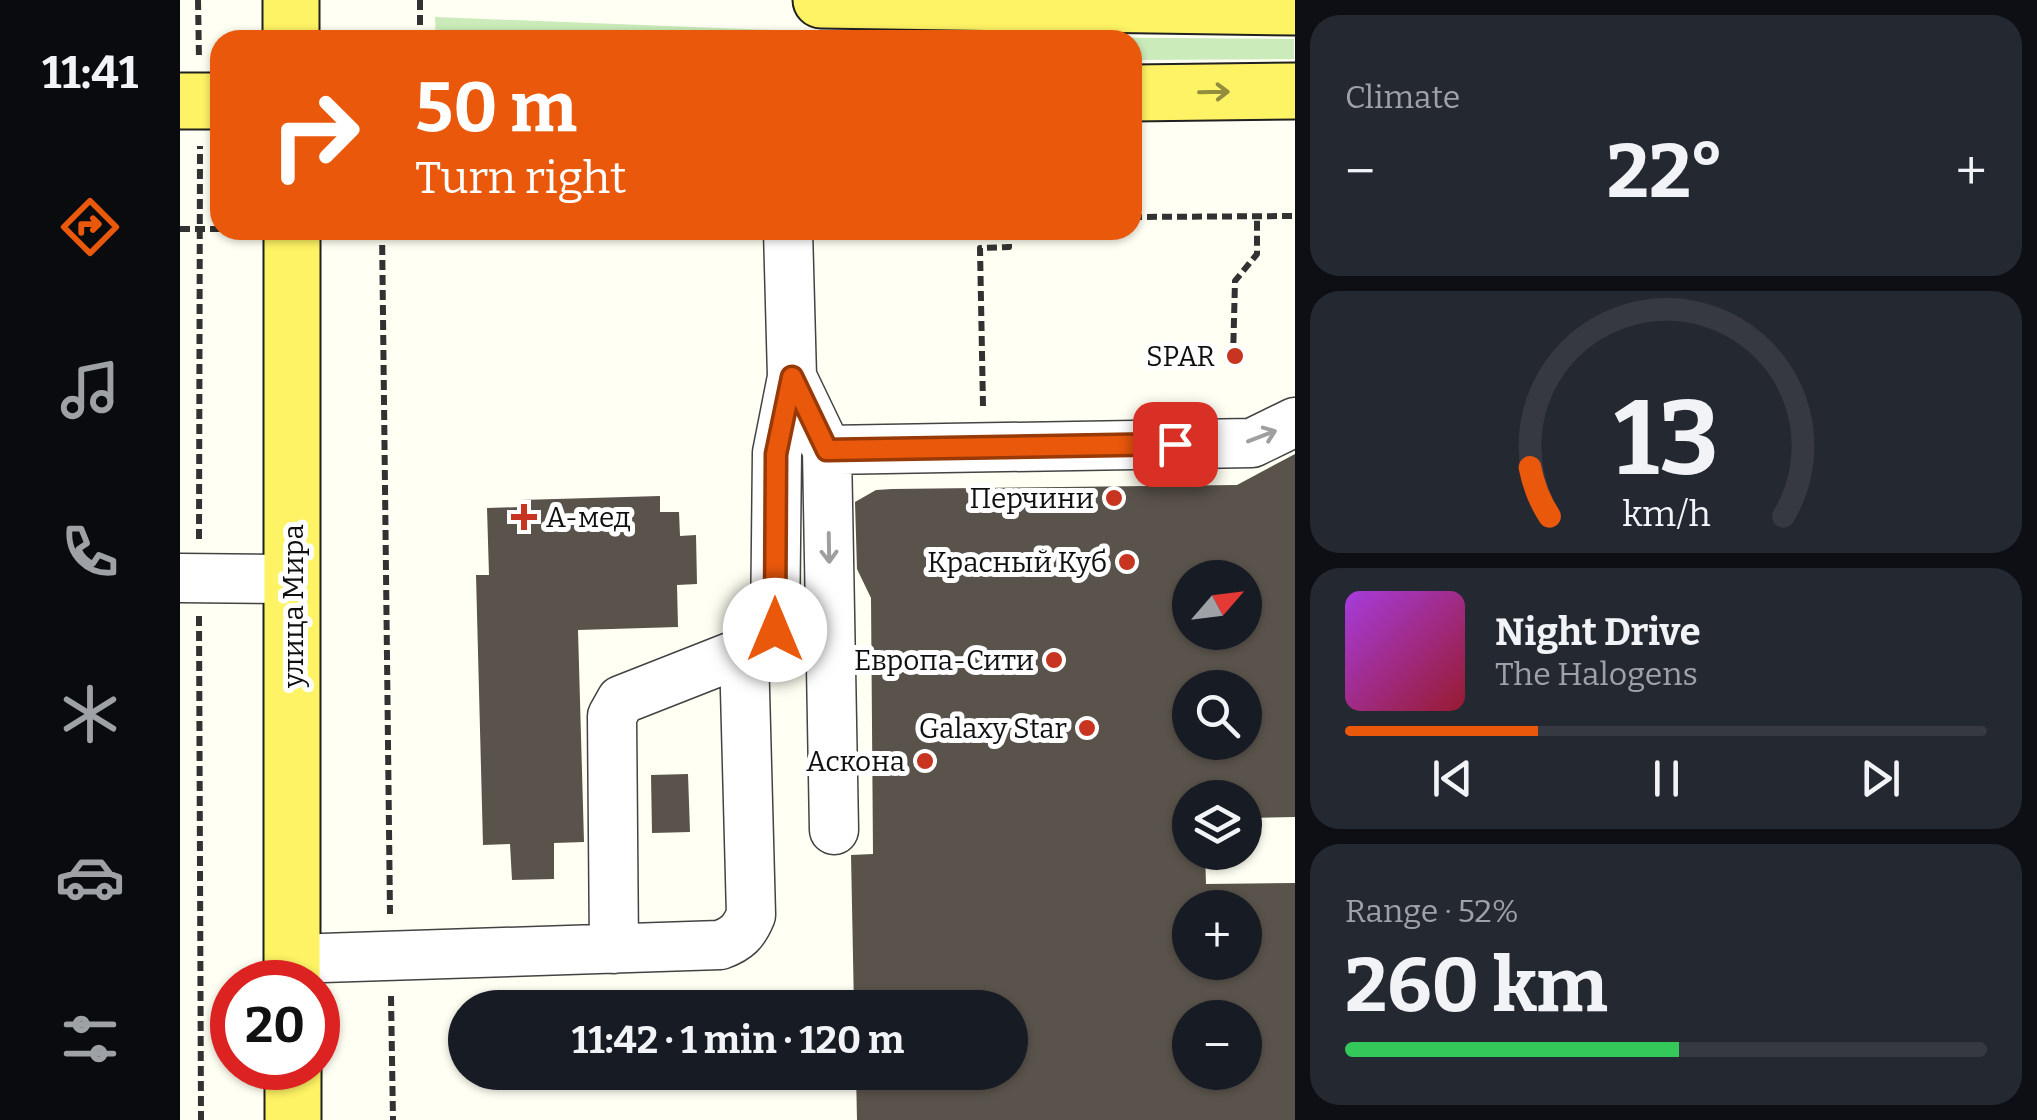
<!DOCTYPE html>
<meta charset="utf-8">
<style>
:root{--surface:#171b24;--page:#242831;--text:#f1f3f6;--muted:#9ea1a6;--line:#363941;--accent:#ea580c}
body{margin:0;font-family:Bitter,serif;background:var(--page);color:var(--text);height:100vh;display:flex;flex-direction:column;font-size:38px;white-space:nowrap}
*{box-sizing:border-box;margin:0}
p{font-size:32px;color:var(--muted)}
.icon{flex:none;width:55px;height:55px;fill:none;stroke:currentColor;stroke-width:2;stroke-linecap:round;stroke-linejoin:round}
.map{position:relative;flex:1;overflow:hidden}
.drawer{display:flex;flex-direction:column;gap:15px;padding:15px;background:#0d0f14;width:742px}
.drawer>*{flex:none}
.guide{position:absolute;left:30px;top:30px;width:932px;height:210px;border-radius:30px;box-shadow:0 2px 8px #0004;background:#ea580c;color:#fff;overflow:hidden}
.needle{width:65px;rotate:62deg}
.fabs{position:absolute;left:992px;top:560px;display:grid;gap:20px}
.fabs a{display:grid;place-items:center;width:90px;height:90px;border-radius:50%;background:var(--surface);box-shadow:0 2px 8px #0004;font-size:50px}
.speed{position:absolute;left:30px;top:960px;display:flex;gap:20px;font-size:50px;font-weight:700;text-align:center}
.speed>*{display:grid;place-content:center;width:130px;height:130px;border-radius:50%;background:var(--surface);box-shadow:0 2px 8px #0004;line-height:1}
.speed .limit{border:15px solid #d22;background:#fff;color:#111}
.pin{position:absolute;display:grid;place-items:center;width:85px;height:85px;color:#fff;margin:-42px;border-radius:20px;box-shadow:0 5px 15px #0006}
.me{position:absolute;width:110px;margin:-55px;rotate:0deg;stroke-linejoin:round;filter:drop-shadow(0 0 8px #0008)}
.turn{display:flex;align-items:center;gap:35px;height:210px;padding:0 40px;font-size:45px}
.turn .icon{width:130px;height:130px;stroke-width:2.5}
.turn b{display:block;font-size:70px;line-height:85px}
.big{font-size:75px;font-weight:700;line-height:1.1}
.drawer .tile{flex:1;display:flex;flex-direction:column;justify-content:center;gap:15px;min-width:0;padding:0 35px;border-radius:30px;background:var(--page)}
.drawer .dial{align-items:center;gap:0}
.dial svg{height:260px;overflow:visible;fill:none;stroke:var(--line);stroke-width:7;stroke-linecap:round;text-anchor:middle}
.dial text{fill:var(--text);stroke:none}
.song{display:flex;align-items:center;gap:30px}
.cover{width:120px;height:120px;border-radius:15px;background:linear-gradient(135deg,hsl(280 70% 55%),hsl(350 70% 35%))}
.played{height:10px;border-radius:5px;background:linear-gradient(90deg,var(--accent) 30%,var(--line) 30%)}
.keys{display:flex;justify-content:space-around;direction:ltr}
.heat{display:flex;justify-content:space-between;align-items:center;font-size:55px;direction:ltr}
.charge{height:15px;border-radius:8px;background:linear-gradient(90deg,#34c759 52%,var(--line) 0)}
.trip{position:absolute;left:268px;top:990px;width:580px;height:100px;border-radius:50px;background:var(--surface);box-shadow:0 2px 8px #0004;font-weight:700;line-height:100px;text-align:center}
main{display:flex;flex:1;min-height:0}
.tab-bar{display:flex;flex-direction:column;width:180px;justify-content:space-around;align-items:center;background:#090b0e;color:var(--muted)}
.tab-bar .icon{width:70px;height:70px}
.tab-bar .selected{color:var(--accent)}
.tab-bar b{font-size:45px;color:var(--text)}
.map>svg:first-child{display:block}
.green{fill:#cbecba}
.building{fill:#59534b;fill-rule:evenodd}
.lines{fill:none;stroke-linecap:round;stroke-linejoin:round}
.minor-casing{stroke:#434343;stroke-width:51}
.major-casing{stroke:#212121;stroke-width:59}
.path{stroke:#323232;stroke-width:6;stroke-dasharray:10 5;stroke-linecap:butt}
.minor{stroke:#fff;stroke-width:48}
.major{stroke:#fef364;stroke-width:55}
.oneway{stroke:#938d3e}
.oneway2{stroke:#9f9f9f}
.route-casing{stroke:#983908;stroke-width:25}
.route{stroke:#ea580c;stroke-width:18}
.poi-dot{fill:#c73520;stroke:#fff;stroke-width:4}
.labels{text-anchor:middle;stroke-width:10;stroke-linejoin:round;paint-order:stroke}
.poi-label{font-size:28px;fill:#101010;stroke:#fff;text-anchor:end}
.street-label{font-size:28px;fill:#101010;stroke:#fff}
</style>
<main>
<nav class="tab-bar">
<b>11:41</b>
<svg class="icon selected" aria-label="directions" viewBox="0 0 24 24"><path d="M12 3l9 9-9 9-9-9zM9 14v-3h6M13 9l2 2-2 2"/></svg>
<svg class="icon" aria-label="music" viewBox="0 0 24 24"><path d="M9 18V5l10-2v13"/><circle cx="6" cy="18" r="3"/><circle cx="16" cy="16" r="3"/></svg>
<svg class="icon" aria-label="phone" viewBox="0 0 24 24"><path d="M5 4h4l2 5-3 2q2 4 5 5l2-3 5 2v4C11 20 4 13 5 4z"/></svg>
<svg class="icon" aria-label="climate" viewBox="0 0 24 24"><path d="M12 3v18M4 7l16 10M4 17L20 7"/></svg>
<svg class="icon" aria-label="car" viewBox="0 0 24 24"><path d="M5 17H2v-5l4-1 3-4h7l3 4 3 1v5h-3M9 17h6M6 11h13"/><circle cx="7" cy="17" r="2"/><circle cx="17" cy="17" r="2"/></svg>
<svg class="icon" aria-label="filters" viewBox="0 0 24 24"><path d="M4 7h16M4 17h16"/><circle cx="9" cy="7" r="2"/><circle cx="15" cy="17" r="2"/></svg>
</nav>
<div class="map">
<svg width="1115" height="1120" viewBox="0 0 1115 1120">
<rect width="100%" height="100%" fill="#fffff3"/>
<path class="green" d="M255,17L749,36L1114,39V59L953,60L952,40H256Z"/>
<path class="building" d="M1115,454V817L1065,818V798H1010V852H1025L1026,884L1115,883V1120H677L676,1072H830V1008H674L671,855L693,854L691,598L677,569L675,502L696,490L712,489L1057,485ZM1010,578H1065V632H1010ZM1010,688H1065V742H1010ZM1010,908H1065V962H1010ZM1010,1018H1065V1072H1010Z
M480,496V512H499L500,536L516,535L517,584L497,585L498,627L398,630L404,842L374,843V879L332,880L330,844L303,845L296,575H309L307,508L341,507V500Z
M508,774L510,832L472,833L471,775Z"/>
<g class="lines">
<g class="minor-casing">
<path id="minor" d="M612,377L647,450L1072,443L1115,422
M647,450L654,830
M0,578L113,579
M434,949L432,716L441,700L591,641L595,630L597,453L612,377L608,230
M112,959L540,945C557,939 564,932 571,915L564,653"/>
</g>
<g class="major-casing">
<path id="major" d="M111,0V40
M641,0L1115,7
M952,93L1115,91
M0,101H40
M112,230V982
M113,1068V1120"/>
</g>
<path class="path" d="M18,0L19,59
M240,0V40
M952,217L1115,216
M0,229H40
M202,230L210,914
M1053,358L1055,281L1077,254V217
M803,406L800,248L829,247V230
M19,539L20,146
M19,616L21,1120
M211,996L213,1120"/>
<use href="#minor" class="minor"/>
<use href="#major" class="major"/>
</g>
<defs><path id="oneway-shaft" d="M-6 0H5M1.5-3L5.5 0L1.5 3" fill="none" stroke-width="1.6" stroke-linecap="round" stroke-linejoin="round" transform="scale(2.5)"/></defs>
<use class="oneway" href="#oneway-shaft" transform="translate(1034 92) rotate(-1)"/>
<g class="oneway2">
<use href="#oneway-shaft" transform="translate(1082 436) rotate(-21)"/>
<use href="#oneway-shaft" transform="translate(649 548) rotate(89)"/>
</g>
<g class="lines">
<g class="route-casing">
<path id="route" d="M595,630L596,454L612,377L647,450L995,444"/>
</g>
<use href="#route" class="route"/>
</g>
<g class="poi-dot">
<circle cx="1055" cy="356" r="10"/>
<circle cx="934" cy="498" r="10"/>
<path d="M339 502h10v10h10v10h-10v10h-10v-10h-10v-10h10z"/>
<circle cx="947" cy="562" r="10"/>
<circle cx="874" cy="660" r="10"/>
<circle cx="907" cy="728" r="10"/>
<circle cx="745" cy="761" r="10"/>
</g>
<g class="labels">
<g class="poi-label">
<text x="1035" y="366">SPAR</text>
<text x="914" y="508">Перчини</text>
<text x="366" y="527" text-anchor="start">А-мед</text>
<text x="927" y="572">Красный Куб</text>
<text x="854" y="670">Европа-Сити</text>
<text x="887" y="738">Galaxy Star</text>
<text x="725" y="771">Аскона</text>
</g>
<g class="street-label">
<text transform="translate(113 606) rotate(-90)" y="10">улица Мира</text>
</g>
</g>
</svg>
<div class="fabs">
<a><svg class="needle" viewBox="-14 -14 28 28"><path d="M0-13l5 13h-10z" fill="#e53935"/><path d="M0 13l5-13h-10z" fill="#9ea1a6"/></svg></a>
<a><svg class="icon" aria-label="search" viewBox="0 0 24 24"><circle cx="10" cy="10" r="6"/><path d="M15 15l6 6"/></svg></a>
<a><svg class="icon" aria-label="layers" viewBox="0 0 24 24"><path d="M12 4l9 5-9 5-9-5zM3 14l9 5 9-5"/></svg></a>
<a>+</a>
<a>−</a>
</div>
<div class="speed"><div class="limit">20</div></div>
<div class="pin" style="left:995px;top:444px;background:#d93025"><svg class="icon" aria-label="arrive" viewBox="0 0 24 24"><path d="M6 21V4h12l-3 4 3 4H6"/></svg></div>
<svg class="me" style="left:595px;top:630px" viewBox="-20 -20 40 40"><circle r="19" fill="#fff"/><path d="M0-13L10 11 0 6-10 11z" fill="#ea580c"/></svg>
<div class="trip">11:42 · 1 min · 120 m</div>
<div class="guide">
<div class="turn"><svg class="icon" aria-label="right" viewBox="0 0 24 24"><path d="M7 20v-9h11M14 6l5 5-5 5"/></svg><div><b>50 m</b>Turn right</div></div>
</div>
</div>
<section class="drawer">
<div class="tile"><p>Climate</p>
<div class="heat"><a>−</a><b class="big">22°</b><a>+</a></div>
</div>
<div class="tile dial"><svg viewBox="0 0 100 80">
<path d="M14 69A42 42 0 1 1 86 69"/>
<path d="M14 69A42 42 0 0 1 8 54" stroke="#ea580c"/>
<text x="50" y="56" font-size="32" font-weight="700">13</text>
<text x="50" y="72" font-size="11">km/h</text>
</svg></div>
<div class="tile">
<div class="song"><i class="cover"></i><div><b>Night Drive</b><p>The Halogens</p></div></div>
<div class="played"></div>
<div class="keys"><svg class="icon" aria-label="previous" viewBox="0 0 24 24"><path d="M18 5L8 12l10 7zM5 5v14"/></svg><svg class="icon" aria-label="pause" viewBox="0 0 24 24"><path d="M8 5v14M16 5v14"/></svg><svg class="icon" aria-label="next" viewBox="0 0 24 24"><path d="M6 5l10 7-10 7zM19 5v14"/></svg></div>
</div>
<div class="tile"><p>Range · 52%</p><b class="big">260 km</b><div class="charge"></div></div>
</section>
</main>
